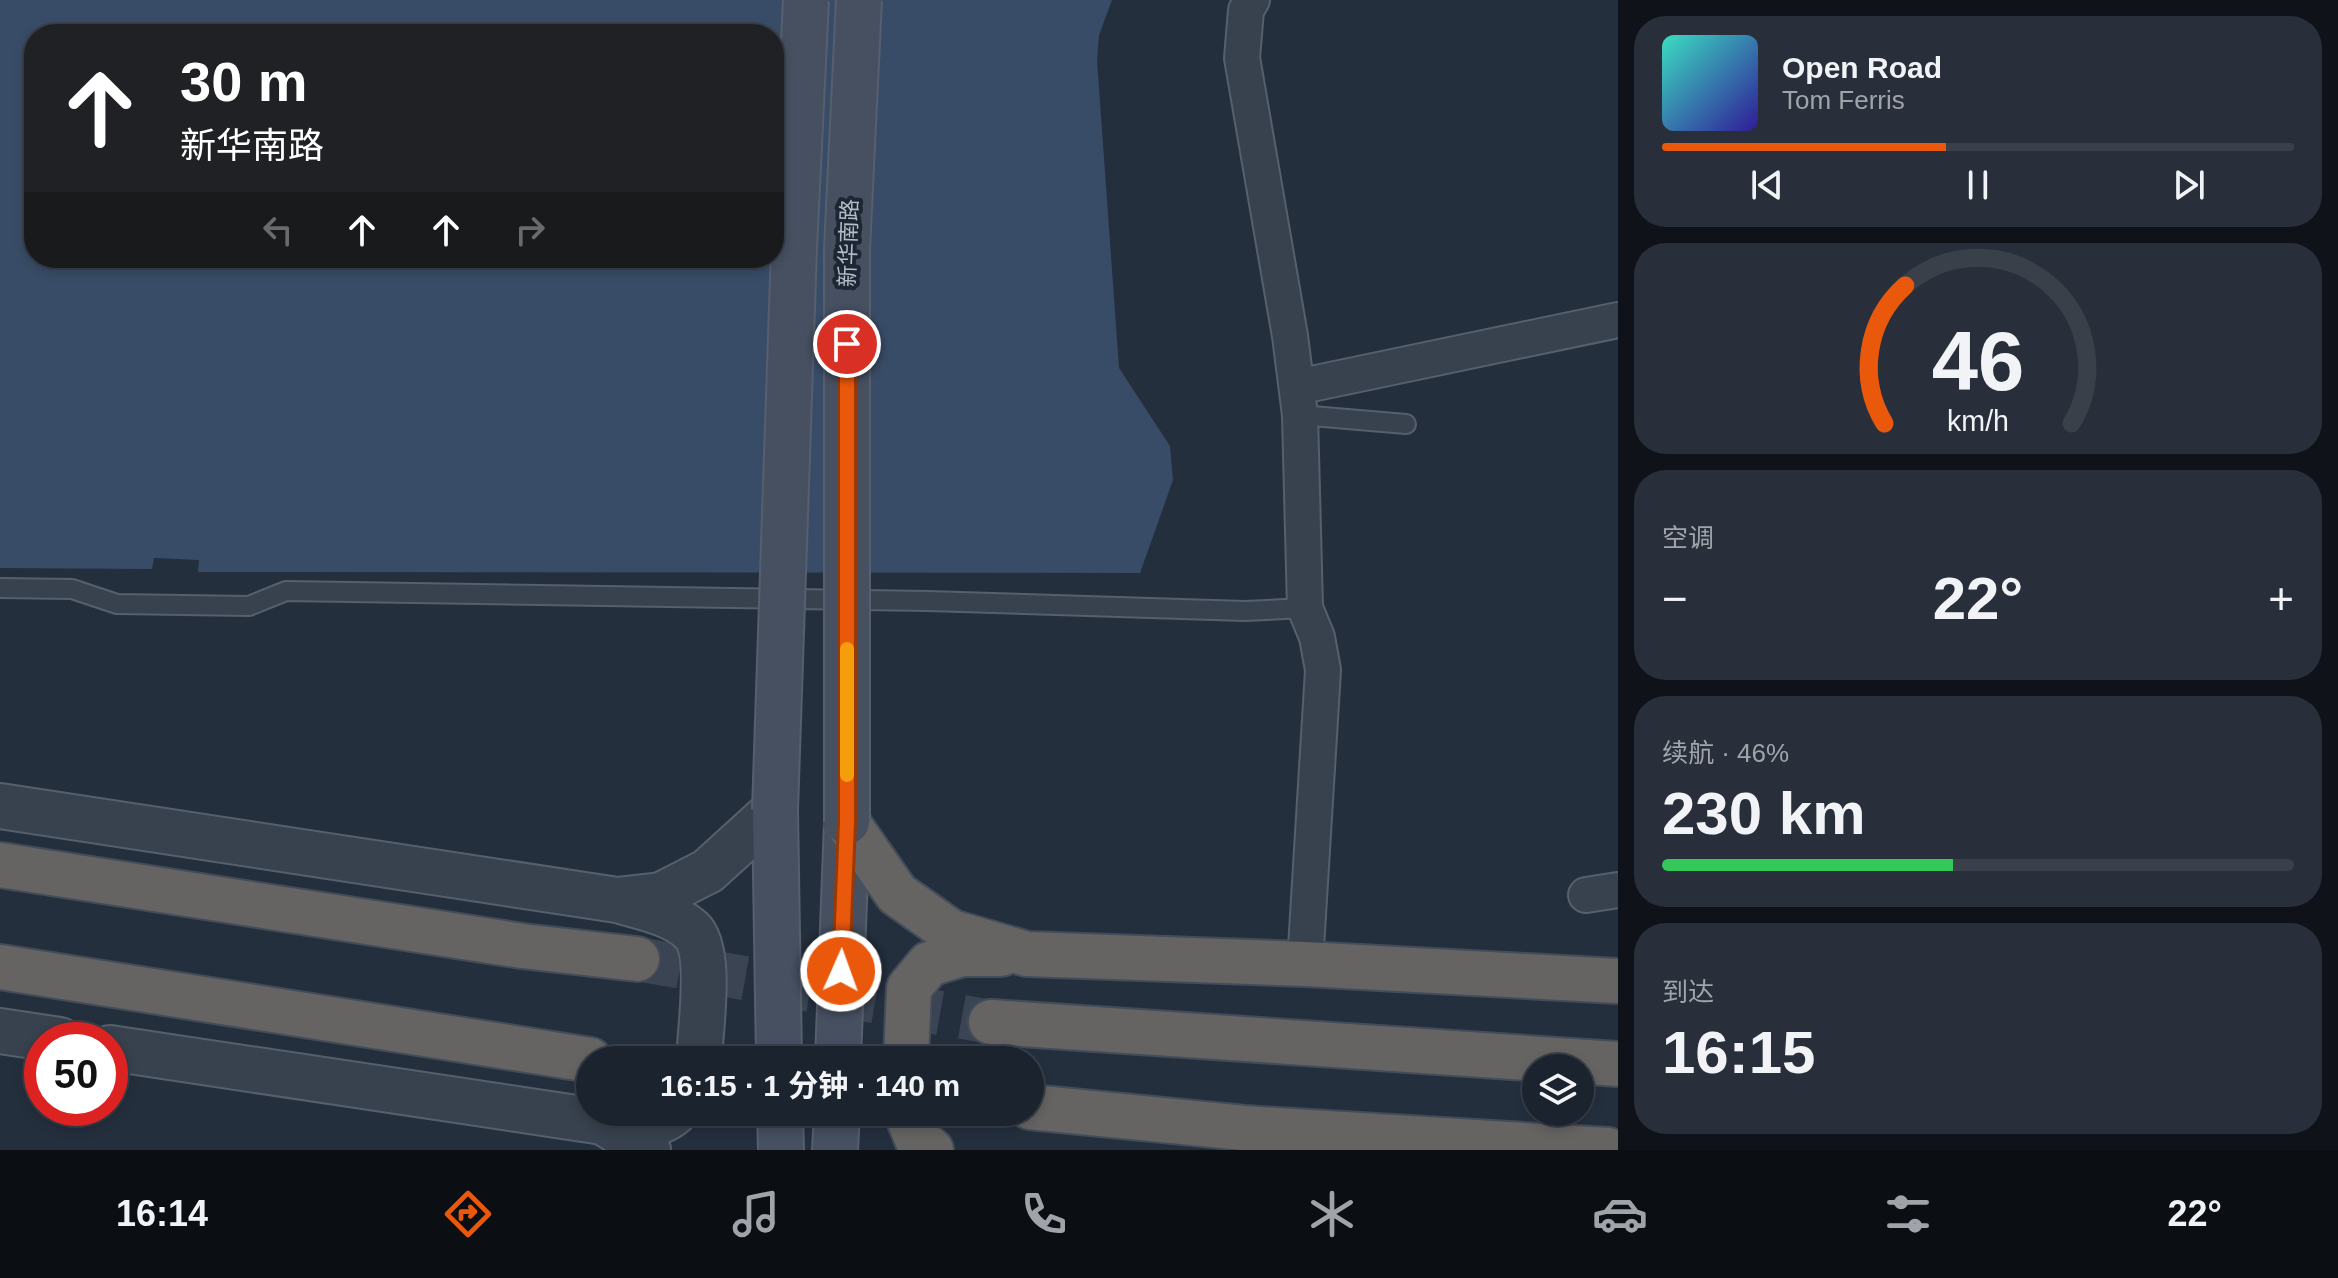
<!DOCTYPE html>
<html lang="zh">
<meta charset="utf-8">
<style>
:root{--surface:#1b232e;--page:#282f3a;--text:#f1f3f6;--muted:#a0a4aa;--line:#39404a;--accent:#ea580c}
body{margin:0;font-family:Arial,"Noto Sans SC",sans-serif;background:var(--page);color:var(--text);height:100vh;display:flex;flex-direction:column;font-size:30px;white-space:nowrap}
*{box-sizing:border-box;margin:0}
p{font-size:26px;color:var(--muted)}
.icon{flex:none;width:44px;height:44px;fill:none;stroke:currentColor;stroke-width:2;stroke-linecap:round;stroke-linejoin:round}
.map{position:relative;flex:1;overflow:hidden}
.sheet{display:flex;flex-direction:column;gap:16px;padding:16px;background:#0f1319;width:720px}
.sheet>*{flex:none}
.top-card{position:absolute;left:24px;top:24px;width:760px;height:244px;border-radius:32px;box-shadow:0 4px 12px #0003,0 0 0 2px var(--line);background:#202124;color:#fff;overflow:hidden}
.buttons{position:absolute;left:1522px;top:1054px;display:grid;gap:16px}
.buttons a{display:grid;place-items:center;width:72px;height:72px;border-radius:50%;background:var(--surface);box-shadow:0 4px 12px #0003,0 0 0 2px var(--line);font-size:40px}
.speed{position:absolute;left:24px;top:1022px;display:flex;gap:16px;font-size:40px;font-weight:700;text-align:center}
.speed>*{display:grid;place-content:center;width:104px;height:104px;border-radius:50%;background:var(--surface);box-shadow:0 4px 12px #0003,0 0 0 2px var(--line);line-height:1}
.speed .limit{border:12px solid #d22;background:#fff;color:#111}
.pin{position:absolute;display:grid;place-items:center;width:68px;height:68px;color:#fff;margin:-34px;border:4px solid #fff;border-radius:50%;box-shadow:0 2px 8px #0007}
.me{position:absolute;width:88px;margin:-44px;rotate:2deg;stroke-linejoin:round;filter:drop-shadow(0 0 6px #0008)}
.turn{display:flex;align-items:center;gap:28px;height:168px;padding:0 24px;font-size:36px}
.turn .icon{width:104px;height:104px;stroke-width:2.5}
.turn b{display:block;font-size:56px;line-height:68px}
.lanes{display:flex;align-items:center;height:76px;padding:0 24px;background:#0003;justify-content:center;gap:40px;direction:ltr}
.lanes .off{opacity:.35}
.big{font-size:60px;font-weight:700;line-height:1.1}
.sheet .tile{flex:1;display:flex;flex-direction:column;justify-content:center;gap:12px;min-width:0;padding:0 28px;border-radius:32px;background:var(--page)}
.sheet .dial{align-items:center;gap:0}
.dial svg{height:208px;overflow:visible;fill:none;stroke:var(--line);stroke-width:7;stroke-linecap:round;text-anchor:middle}
.dial text{fill:var(--text);stroke:none}
.song{display:flex;align-items:center;gap:24px}
.cover{width:96px;height:96px;border-radius:12px;background:linear-gradient(135deg,hsl(170 70% 55%),hsl(250 70% 35%))}
.played{height:8px;border-radius:4px;background:linear-gradient(90deg,var(--accent) 45%,var(--line) 45%)}
.keys{display:flex;justify-content:space-around;direction:ltr}
.heat{display:flex;justify-content:space-between;align-items:center;font-size:44px;direction:ltr}
.charge{height:12px;border-radius:6px;background:linear-gradient(90deg,#34c759 46%,var(--line) 0)}
.trip{position:absolute;left:576px;top:1046px;width:468px;height:80px;border-radius:40px;background:var(--surface);box-shadow:0 4px 12px #0003,0 0 0 2px var(--line);font-weight:700;line-height:80px;text-align:center}
.tabs{display:flex;height:128px;justify-content:space-around;align-items:center;background:#0b0e12;color:var(--muted)}
.tabs .icon{width:56px;height:56px}
.tabs .selected{color:var(--accent)}
.tabs b{font-size:36px;color:var(--text)}
main{display:flex;flex:1;min-height:0}
.map>svg:first-child{display:block}
.water{fill:#394c67;fill-rule:evenodd}
.lines{fill:none;stroke-linecap:round;stroke-linejoin:round}
.secondary-tunnel{stroke:#3a4453;stroke-width:44;stroke-dasharray:44 22;stroke-linecap:butt}
.service-casing{stroke:#565f6c;stroke-width:22}
.minor-casing{stroke:#565f6c;stroke-width:38}
.tertiary-casing{stroke:#565f6c;stroke-width:48}
.secondary-casing{stroke:#565f6c;stroke-width:48}
.trunk-casing{stroke:#434c59;stroke-width:48}
.service{stroke:#38414e;stroke-width:18}
.minor{stroke:#38414e;stroke-width:34}
.tertiary{stroke:#38414e;stroke-width:44}
.secondary{stroke:#465061;stroke-width:44}
.trunk{stroke:#656462;stroke-width:44}
.secondary-bridge-casing{stroke:#565f6c;stroke-width:48;stroke-linecap:butt}
.secondary-bridge{stroke:#465061;stroke-width:44}
.route-casing{stroke:#983908;stroke-width:20}
.route{stroke:#ea580c;stroke-width:14}
.slow{stroke:#f59e0b;stroke-width:14}
.labels{text-anchor:middle;stroke-width:8;stroke-linejoin:round;paint-order:stroke}
.street-label{font-size:22px;fill:#b4bcc9;stroke:#1d2633}
</style>
<main>
<div class="map">
<svg width="1618" height="1150" viewBox="0 0 1618 1150">
<rect width="100%" height="100%" fill="#242f3e"/>
<path class="water" d="M0,0H1112L1099,35L1097,60L1119,368L1170,446L1173,480L1140,573L198,572L199,560L154,558L152,569L0,568ZM34,34H774V258H34Z"/>
<g class="lines">
<path class="secondary-tunnel" d="M637,959L991,1022"/>
<g class="service-casing">
<path id="service" d="M1300,415L1406,424
M0,588L72,589L117,604L249,606L286,591L928,601L1245,611L1305,608"/>
</g>
<g class="minor-casing">
<path id="minor" d="M1252,0L1246,10L1242,58L1290,336L1300,415L1305,608L1317,637L1323,670L1305,964
M1297,387L1618,320
M1586,895L1618,890"/>
</g>
<g class="tertiary-casing">
<path id="tertiary" d="M0,806L617,900L661,895L708,871L775,810
M621,901C644,908 672,913 691,930C713,950 700,1031 699,1060
M0,1031L60,1040
M110,1048L603,1122L648,1150
M603,1122C628,1124 654,1131 675,1112"/>
</g>
<g class="secondary-casing">
<path id="secondary" d="M775,810L779,1060
M838,1060L847,822
M780,1112L781,1150
M835,1150L837,1112"/>
</g>
<g class="trunk-casing">
<path id="trunk" d="M847,822L897,894L951,932L1027,954L1305,964L1618,981
M0,865L522,946L637,959
M0,967L590,1060
M991,1022L1618,1064
M906,1060L909,988L929,964L962,954H1001
M1030,1107L1244,1128L1608,1150
M906,1112L917,1139L931,1150"/>
</g>
<use href="#service" class="service"/>
<use href="#minor" class="minor"/>
<use href="#tertiary" class="tertiary"/>
<use href="#secondary" class="secondary"/>
<use href="#trunk" class="trunk"/>
<g class="secondary-bridge-casing">
<path id="secondary-bridge" d="M775,810L794,248L806,0
M847,822V249L859,0"/>
</g>
<use href="#secondary-bridge" class="secondary-bridge"/>
</g>
<g class="lines">
<g class="route-casing">
<path id="route" d="M841,971L847,822V344"/>
</g>
<use href="#route" class="route"/>
<path class="slow" d="M847,775V649"/>
</g>
<g class="labels">
<g class="street-label">
<text transform="translate(848 243) rotate(-88)" y="8">新华南路</text>
</g>
</g>
</svg>
<div class="buttons">
<a><svg class="icon" aria-label="layers" viewBox="0 0 24 24"><path d="M12 4l9 5-9 5-9-5zM3 14l9 5 9-5"/></svg></a>
</div>
<div class="speed"><div class="limit">50</div></div>
<div class="pin" style="left:847px;top:344px;background:#d93025"><svg class="icon" aria-label="arrive" viewBox="0 0 24 24"><path d="M6 21V4h12l-3 4 3 4H6"/></svg></div>
<svg class="me" style="left:841px;top:971px" viewBox="-20 -20 40 40"><circle r="17" fill="#ea580c" stroke="#fff" stroke-width="3"/><path d="M0-11L8 9 0 5-8 9z" fill="#fff"/></svg>
<div class="trip">16:15 · 1 分钟 · 140 m</div>
<div class="top-card">
<div class="turn"><svg class="icon" aria-label="ahead" viewBox="0 0 24 24"><path d="M12 20V5M6 11l6-6 6 6"/></svg><div><b>30 m</b>新华南路</div></div>
<div class="lanes"><svg class="icon off" aria-label="left" viewBox="0 0 24 24"><path d="M17 20v-9H6M10 6l-5 5 5 5"/></svg><svg class="icon" aria-label="ahead" viewBox="0 0 24 24"><path d="M12 20V5M6 11l6-6 6 6"/></svg><svg class="icon" aria-label="ahead" viewBox="0 0 24 24"><path d="M12 20V5M6 11l6-6 6 6"/></svg><svg class="icon off" aria-label="right" viewBox="0 0 24 24"><path d="M7 20v-9h11M14 6l5 5-5 5"/></svg></div>
</div>
</div>
<section class="sheet">
<div class="tile">
<div class="song"><i class="cover"></i><div><b>Open Road</b><p>Tom Ferris</p></div></div>
<div class="played"></div>
<div class="keys"><svg class="icon" aria-label="previous" viewBox="0 0 24 24"><path d="M18 5L8 12l10 7zM5 5v14"/></svg><svg class="icon" aria-label="pause" viewBox="0 0 24 24"><path d="M8 5v14M16 5v14"/></svg><svg class="icon" aria-label="next" viewBox="0 0 24 24"><path d="M6 5l10 7-10 7zM19 5v14"/></svg></div>
</div>
<div class="tile dial"><svg viewBox="0 0 100 80">
<path d="M14 69A42 42 0 1 1 86 69"/>
<path d="M14 69A42 42 0 0 1 22 16" stroke="#ea580c"/>
<text x="50" y="56" font-size="32" font-weight="700">46</text>
<text x="50" y="72" font-size="11">km/h</text>
</svg></div>
<div class="tile"><p>空调</p>
<div class="heat"><a>−</a><b class="big">22°</b><a>+</a></div>
</div>
<div class="tile"><p>续航 · 46%</p><b class="big">230 km</b><div class="charge"></div></div>
<div class="tile"><p>到达</p><b class="big">16:15</b></div>
</section>
</main>
<nav class="tabs">
<b>16:14</b>
<svg class="icon selected" aria-label="directions" viewBox="0 0 24 24"><path d="M12 3l9 9-9 9-9-9zM9 14v-3h6M13 9l2 2-2 2"/></svg>
<svg class="icon" aria-label="music" viewBox="0 0 24 24"><path d="M9 18V5l10-2v13"/><circle cx="6" cy="18" r="3"/><circle cx="16" cy="16" r="3"/></svg>
<svg class="icon" aria-label="phone" viewBox="0 0 24 24"><path d="M5 4h4l2 5-3 2q2 4 5 5l2-3 5 2v4C11 20 4 13 5 4z"/></svg>
<svg class="icon" aria-label="climate" viewBox="0 0 24 24"><path d="M12 3v18M4 7l16 10M4 17L20 7"/></svg>
<svg class="icon" aria-label="car" viewBox="0 0 24 24"><path d="M5 17H2v-5l4-1 3-4h7l3 4 3 1v5h-3M9 17h6M6 11h13"/><circle cx="7" cy="17" r="2"/><circle cx="17" cy="17" r="2"/></svg>
<svg class="icon" aria-label="filters" viewBox="0 0 24 24"><path d="M4 7h16M4 17h16"/><circle cx="9" cy="7" r="2"/><circle cx="15" cy="17" r="2"/></svg>
<b>22°</b>
</nav>
